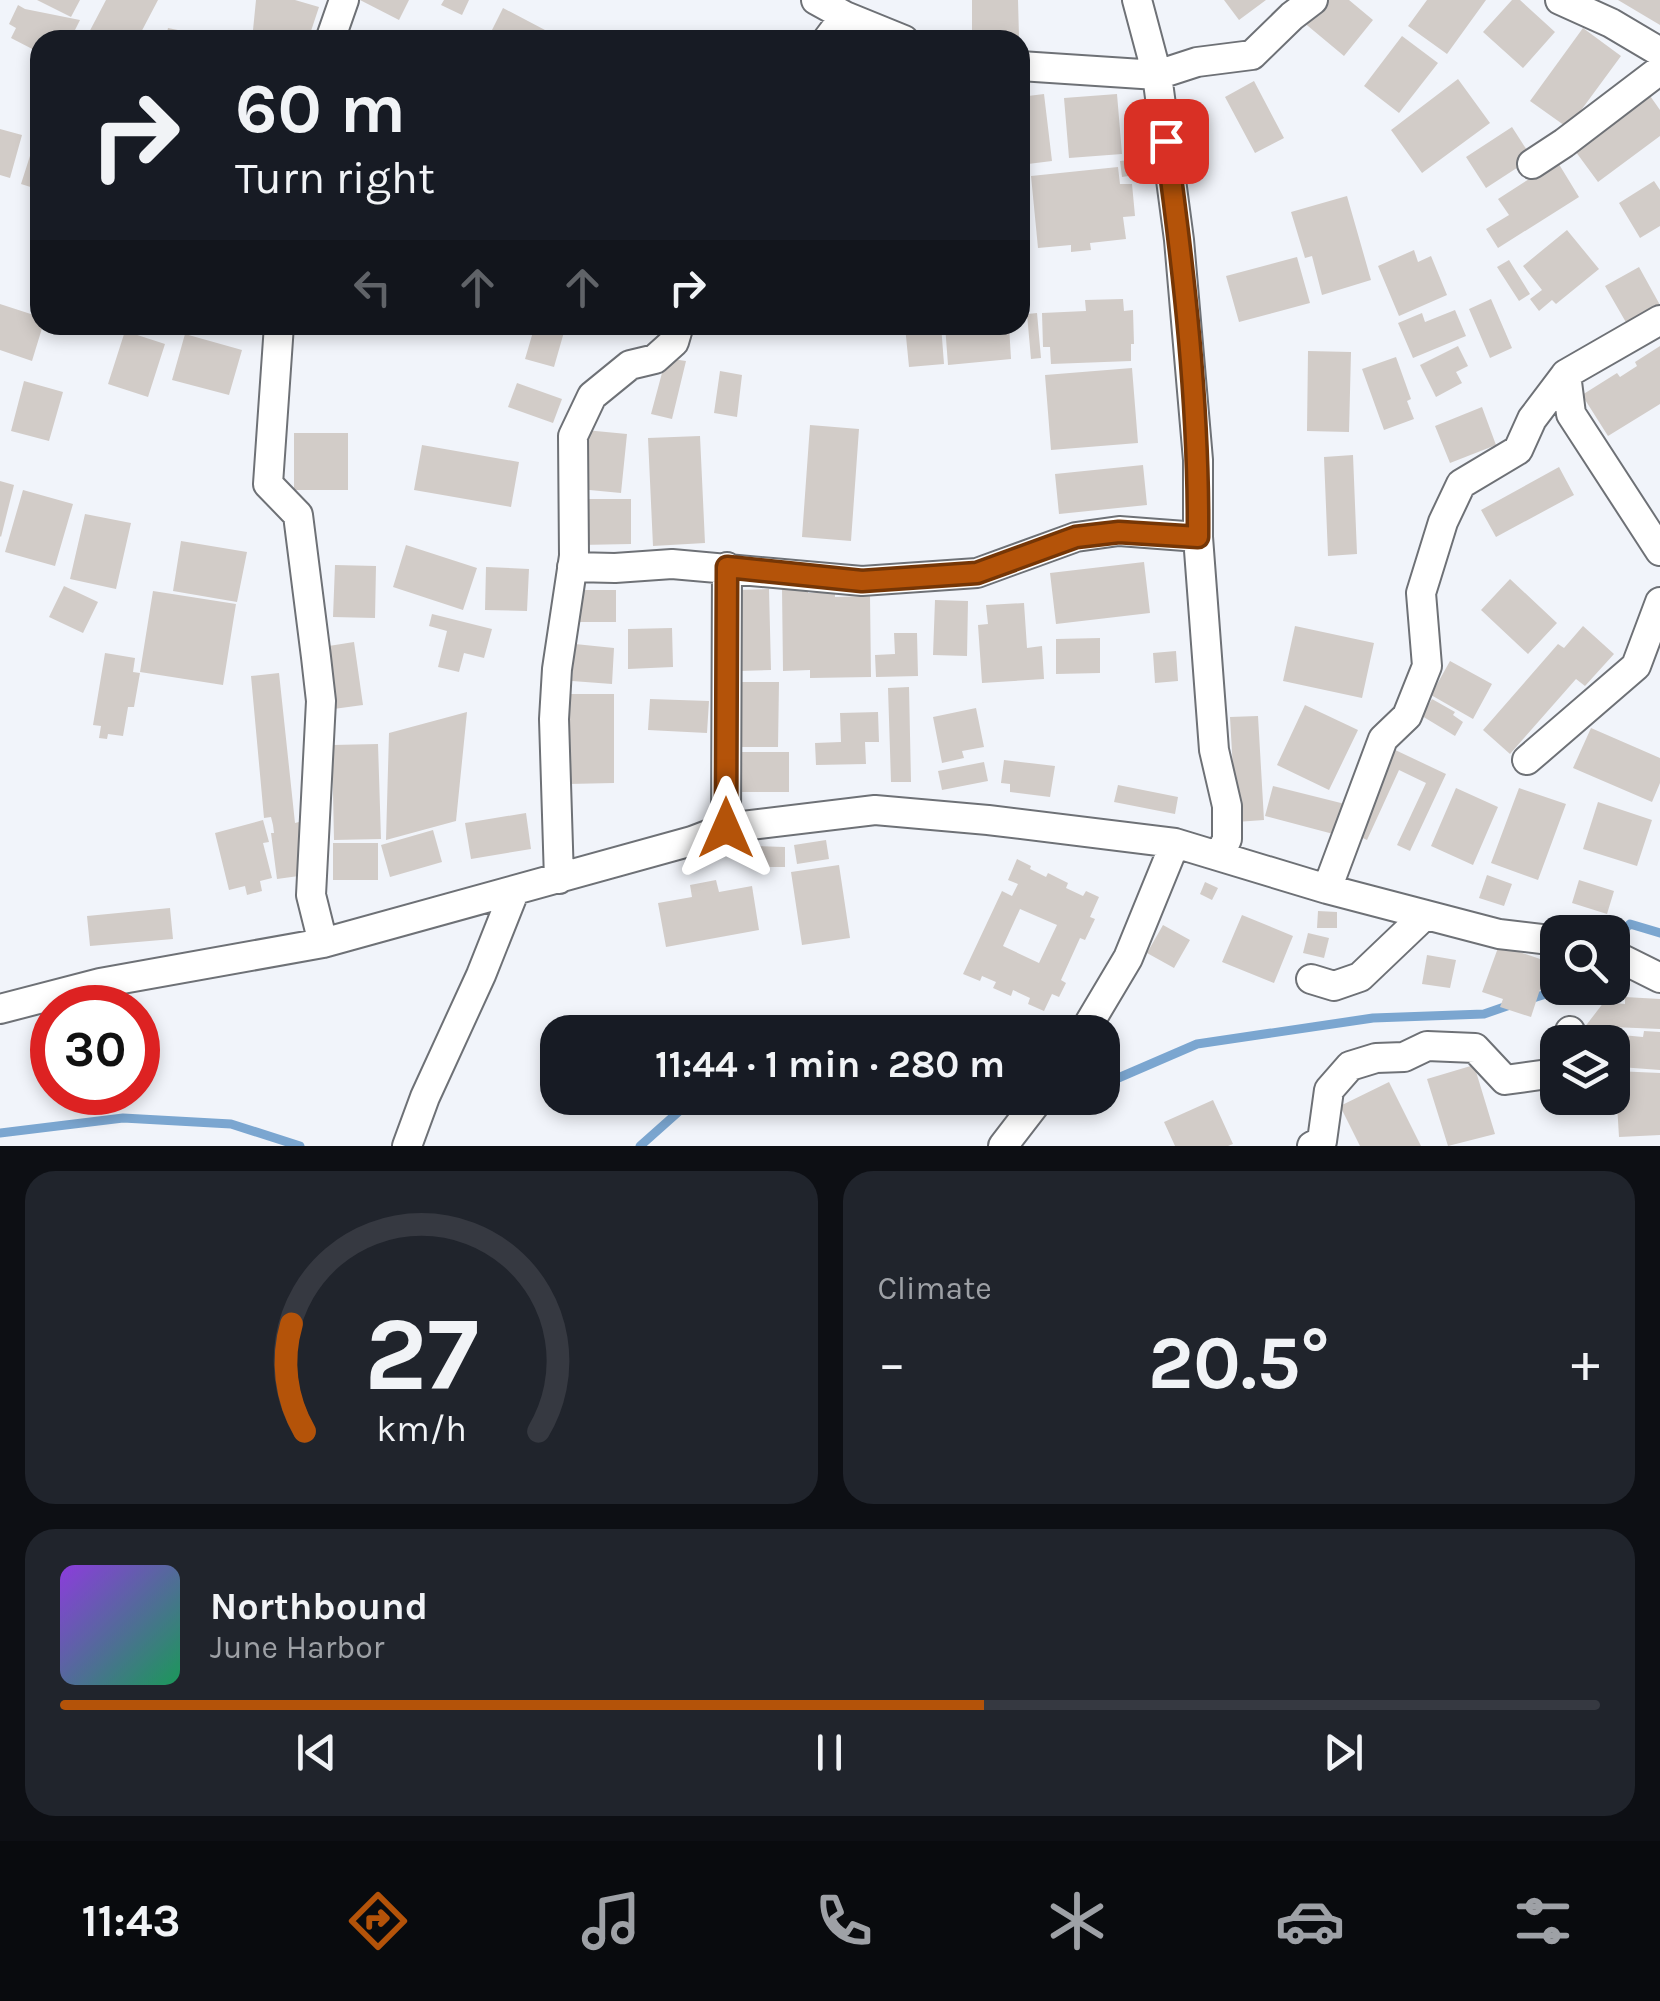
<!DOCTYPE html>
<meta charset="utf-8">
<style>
:root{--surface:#171b24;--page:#20242c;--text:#f1f3f6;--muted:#9ea1a6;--line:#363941;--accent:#b45309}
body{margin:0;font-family:Karla,sans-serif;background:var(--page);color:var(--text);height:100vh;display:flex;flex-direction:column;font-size:38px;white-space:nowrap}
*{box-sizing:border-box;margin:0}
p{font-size:32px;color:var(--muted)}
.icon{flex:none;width:55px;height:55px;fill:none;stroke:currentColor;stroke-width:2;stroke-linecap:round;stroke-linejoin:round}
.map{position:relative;height:1146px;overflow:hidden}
.panel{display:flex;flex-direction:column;gap:25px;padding:25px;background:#0d0f14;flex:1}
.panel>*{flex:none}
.banner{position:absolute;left:30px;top:30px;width:1000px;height:305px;border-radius:30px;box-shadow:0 5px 15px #0003;background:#171b24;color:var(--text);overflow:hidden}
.controls{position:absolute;left:1540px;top:915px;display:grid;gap:20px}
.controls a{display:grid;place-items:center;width:90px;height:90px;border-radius:20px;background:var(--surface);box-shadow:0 5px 15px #0003;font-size:50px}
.speed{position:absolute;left:30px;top:985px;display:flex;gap:20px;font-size:50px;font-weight:700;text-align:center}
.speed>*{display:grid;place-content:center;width:130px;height:130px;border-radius:50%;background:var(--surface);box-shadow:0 5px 15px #0003;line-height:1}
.speed .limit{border:15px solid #d22;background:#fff;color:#111}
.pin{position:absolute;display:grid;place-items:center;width:85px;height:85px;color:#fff;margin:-42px;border-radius:20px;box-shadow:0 5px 15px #0006}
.me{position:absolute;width:110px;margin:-55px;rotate:0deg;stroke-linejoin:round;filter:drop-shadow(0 0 8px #0008)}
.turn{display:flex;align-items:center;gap:35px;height:210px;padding:0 40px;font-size:45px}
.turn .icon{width:130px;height:130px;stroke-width:2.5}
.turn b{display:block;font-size:70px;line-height:85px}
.lanes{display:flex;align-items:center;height:95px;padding:0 40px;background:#0003;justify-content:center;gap:50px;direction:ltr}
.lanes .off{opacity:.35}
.big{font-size:75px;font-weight:700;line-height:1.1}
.panel .tile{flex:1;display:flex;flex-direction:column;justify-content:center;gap:15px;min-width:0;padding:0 35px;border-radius:30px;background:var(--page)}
.panel .dial{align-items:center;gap:0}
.dial svg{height:260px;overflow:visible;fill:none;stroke:var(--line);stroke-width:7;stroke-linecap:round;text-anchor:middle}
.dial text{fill:var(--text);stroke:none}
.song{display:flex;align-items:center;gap:30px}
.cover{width:120px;height:120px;border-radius:15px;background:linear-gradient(135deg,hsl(270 70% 55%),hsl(150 70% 35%))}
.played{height:10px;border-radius:5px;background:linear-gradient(90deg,var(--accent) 60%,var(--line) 60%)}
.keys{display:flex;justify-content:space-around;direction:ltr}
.heat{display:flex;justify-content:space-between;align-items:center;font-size:55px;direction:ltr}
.panel .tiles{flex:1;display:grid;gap:25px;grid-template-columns:1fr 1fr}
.tile:last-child{grid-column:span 2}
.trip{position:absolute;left:540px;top:1015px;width:580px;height:100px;border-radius:30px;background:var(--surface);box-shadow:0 5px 15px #0003;font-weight:700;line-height:100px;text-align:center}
.tab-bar{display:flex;height:160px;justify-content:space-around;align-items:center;background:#090b0e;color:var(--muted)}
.tab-bar .icon{width:70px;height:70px}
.tab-bar .active{color:var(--accent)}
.tab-bar b{font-size:45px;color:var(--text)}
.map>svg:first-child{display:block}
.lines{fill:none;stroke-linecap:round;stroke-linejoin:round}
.stream{stroke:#7ba6d0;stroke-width:9}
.building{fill:#d2ccc8;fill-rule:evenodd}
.minor-casing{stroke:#6e7176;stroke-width:32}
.minor{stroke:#fff;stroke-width:28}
.route-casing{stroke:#753606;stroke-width:25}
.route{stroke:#b45309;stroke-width:18}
</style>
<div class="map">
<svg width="1660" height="1146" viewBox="0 0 1660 1146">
<rect width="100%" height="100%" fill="#f1f4fa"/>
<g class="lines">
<path class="stream" d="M1612,941L1630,924L1660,933
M1530,999L1565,988
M797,1032L813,1024L940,1029L948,1032
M1102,1085L1197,1044L1373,1018L1484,1014L1510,1005
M0,1133L123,1118L231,1124L300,1146
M640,1146L694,1098"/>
</g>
<path class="building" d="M37,0H80L71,17Z
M106,0H158L137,40H85Z
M256,0H295L319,7L308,40H252Z
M360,0H409L399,20Z
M444,0H469L462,15L441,5Z
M972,0H1018L1019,37H972Z
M1224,0H1266L1239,20Z
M1319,0H1349L1373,20L1344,56L1302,21Z
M1427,0H1486L1447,54L1408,26Z
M1512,0H1520L1555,32L1523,68L1483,32Z
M1618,0H1660V25Z
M18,5L25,9L80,20L70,40H40V53L11,38L16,28L9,24Z
M503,8L545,30L540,40H487Z
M168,28L217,38L216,40H165Z
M1583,28L1621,56L1568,128L1530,101Z
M1402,36L1438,63L1399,113L1364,86Z
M1458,79L1490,123L1422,173L1391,130Z
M1254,81L1284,138L1255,153L1225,97Z
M1648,93L1660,110V136L1598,182L1573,148Z
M1044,94L1052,161L1020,165V97Z
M1117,94L1122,154L1069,158L1064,98Z
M1512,127L1532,158L1486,188L1466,157Z
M0,129L22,135L10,178L0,175Z
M37,134L40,135V190L21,184Z
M1140,159L1142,174L1122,177L1120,161Z
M1557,161L1579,197L1498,248L1486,229L1509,215L1498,199Z
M1118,167L1120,184H1132L1135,216L1123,217L1126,239L1090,243L1091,250L1071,252V245L1038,248L1031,176Z
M1654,181L1660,190V226L1640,238L1619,203Z
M1347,196L1371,280L1322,295L1312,256L1305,258L1291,212Z
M1567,230L1599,269L1556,304L1552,300L1539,311L1530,299L1542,290L1523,266Z
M1414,250L1418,262L1431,256L1447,295L1399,316L1378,266Z
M1297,257L1310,303L1239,322L1226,276Z
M1509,260L1530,294L1519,301L1497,267Z
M1639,267L1660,305V315L1631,331L1605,286Z
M1123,299L1124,311L1133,310L1134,344H1131V361L1051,364L1050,347H1043L1042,313L1086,311L1085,300Z
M1491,299L1512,348L1490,358L1469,309Z
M0,304L40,317V325H43L32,361L0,350Z
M1455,310L1466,336L1413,358L1398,323L1422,313L1425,322Z
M1037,313L1041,358L1031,359L1027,314Z
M535,325H566L554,367L525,359Z
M941,325L944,364L909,367L905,326Z
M945,325H1009L1011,359L948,365Z
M125,331L165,344L148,397L108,384Z
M185,334L242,350L229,395L172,380Z
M1458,346L1468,366L1456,372L1462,383L1436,397L1420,365Z
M1660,346V404L1608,436L1582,395L1617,373L1620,377L1637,366L1635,362Z
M1308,351L1351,352L1349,432L1307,431Z
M1396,357L1411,399L1407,401L1414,419L1384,430L1362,369Z
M666,358L686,361L672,419L651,414Z
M1132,368L1138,443L1051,450L1045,375Z
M720,371L742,375L737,417L714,413Z
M24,381L63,392L49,441L11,431Z
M517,383L562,399L553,423L508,407Z
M1482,407L1496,445L1450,463L1435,426Z
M810,425L859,429L851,541L802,537Z
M585,430L627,434L621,493L579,489Z
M294,433H348V490H294Z
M700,436L705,543L653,546L648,438Z
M422,445L519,462L511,507L414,490Z
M1353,455L1357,554L1328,556L1324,457Z
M1143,465L1147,505L1059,514L1055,474Z
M1559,467L1574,495L1496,537L1481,510Z
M0,481L14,485L1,537L0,536Z
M23,490L73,504L55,566L5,552Z
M580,499H631V544L580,545Z
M85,514L131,523L116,589L70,579Z
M181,541L247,552L237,602L173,591Z
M406,545L477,568L463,610L393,587Z
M1144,562L1150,613L1056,624L1050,573Z
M335,565L376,566L375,618L333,617Z
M486,567L529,569L527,611L485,610Z
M1510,579L1557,623L1528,654L1481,610Z
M64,586L98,602L83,633L49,617Z
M808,587V593L835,592V597L870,596L871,677L810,678V670L783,671L782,588Z
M769,589L771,670L739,671L737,590Z
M580,590H616V622H580Z
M153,591L236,604L223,685L140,672Z
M935,600L968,601L967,656L933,655Z
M1024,603L1027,648L1042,646L1044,679L982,683L978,625L988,624L986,605Z
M432,614L492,629L484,658L464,653L459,672L438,667L447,631L429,626Z
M1295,626L1374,643L1362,698L1283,681Z
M1583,626L1614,654L1585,686L1576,679L1510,754L1483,730L1558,644L1564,648Z
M672,628L673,667L628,669V629Z
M894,633H917L918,676L876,677L875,655L895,654Z
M1100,638V673L1056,674V639Z
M354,642L363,705L326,710L316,648Z
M575,644L614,648L612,684L572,681Z
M1176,651L1178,681L1155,683L1153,653Z
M105,653L135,658L133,672L140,673L134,707H128L123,736L108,734L107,739L99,738L101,726L93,725Z
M1450,661L1492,684L1473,719L1431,695Z
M279,673L295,823L299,822L306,875L277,879L271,833H274L273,825L271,817L264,818L251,676Z
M733,682H779L778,747H732Z
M909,687L911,782H891L888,688Z
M567,694H614V783L568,784Z
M650,699L709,701L707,733L648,730Z
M1432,699L1455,712L1453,715L1463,722L1455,736L1422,716Z
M1305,705L1358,730L1329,790L1277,765Z
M976,708L984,747L962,751L964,758L942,763L933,717Z
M467,712L456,821L386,840L389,733Z
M878,712L879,742H865L866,764L816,765L815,743L841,742L840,713Z
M1258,716L1264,820L1236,822L1230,717Z
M1591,728L1660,758V783L1652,802L1573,768Z
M378,744L381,839L334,840L332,745Z
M1391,748L1446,774L1410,851L1397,845L1426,783L1399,770L1367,840L1352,833Z
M732,752H789V792H731Z
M1004,760L1055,766L1050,797L1010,792V784L1001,783Z
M984,762L988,781L942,790L938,771Z
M1118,785L1178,797L1175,814L1114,802Z
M1273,786L1345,804L1337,835L1265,816Z
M1456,788L1498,807L1473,865L1431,846Z
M1519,788L1566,804L1538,880L1491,863Z
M1598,802L1652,820L1637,866L1583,849Z
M526,813L531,849L471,859L465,823Z
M263,820L269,842L263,843L272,878L260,881L262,891L247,895L245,886L229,890L215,833Z
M433,830L442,862L390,877L381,845Z
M826,840L829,859L797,864L794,845Z
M333,843H378V880H333Z
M757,846L785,847V867H756Z
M1017,859L1031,866L1030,869L1046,877L1048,873L1068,883L1066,888L1083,896L1086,891L1099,897L1090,917L1095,919L1085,940L1080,938L1061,980L1066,983L1059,997L1052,994L1044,1011L1028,1004L1030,998L1013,990L1011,996L993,988L996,982L982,976L980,981L963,974L1002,891L1012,896L1018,884L1008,880ZM1020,909L1057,925L1039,963L1003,946Z
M839,865L850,938L802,945L791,872Z
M1487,875L1512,884L1504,906L1479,898Z
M716,880L719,892L752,886L759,930L666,947L658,903L692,897L690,885Z
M1579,880L1614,891L1607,914L1572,903Z
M1205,882L1218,888L1212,900L1200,894Z
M170,908L173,939L90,946L87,916Z
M1318,911L1337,912V928H1317Z
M1242,915L1293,936L1274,983L1222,962Z
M1163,925L1190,940L1174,968L1147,953Z
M1308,933L1329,938L1324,958L1303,953Z
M1499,945L1549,962L1531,1017L1500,1007L1503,999L1482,992Z
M1427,955L1456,960L1450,988L1422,984Z
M1625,997L1660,999V1029L1613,1027L1612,1037L1584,1028L1604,1002L1625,1004Z
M1644,1031L1660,1032V1070L1620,1067L1622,1035L1643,1037Z
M1474,1065L1495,1134L1448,1146L1427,1079Z
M1615,1071L1660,1073V1135L1619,1137Z
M1389,1082L1421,1146H1360L1340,1106Z
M1557,1098H1606L1608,1106L1560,1115Z
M1213,1100L1233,1144L1228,1146H1175L1164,1122Z"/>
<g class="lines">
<g class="minor-casing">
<path id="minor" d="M816,0L845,16L904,40
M1137,0L1157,75L1179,240L1198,460V537L1214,750L1227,806V839L1220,855
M1560,0L1611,23L1660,52
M330,40L344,0
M827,40L845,16
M1020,66L1157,75L1197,62L1252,55L1292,16L1313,0
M1532,164L1564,143L1660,70
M1660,320L1566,374L1571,414L1660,551
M279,325L268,484L298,515L316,657L321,701L311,895L323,943
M572,567L615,568L672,564L862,581L977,573L1076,537L1119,531L1198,537
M1527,760L1636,666L1660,602
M726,828L727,567
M559,879L554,719L557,669L574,556L573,436L592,396L630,365L655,359L674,342L679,325
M1327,889L1383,739L1407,716L1427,666L1421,593L1443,522L1461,484L1518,450L1532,419L1566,374
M1612,954L1660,978
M1311,979L1334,986L1360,977L1425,915
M0,1009L100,983L323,943L692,841L726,828L875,810L988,820L1175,843L1327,889L1499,934L1558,941
M1570,1031L1571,1042
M1084,1032L1128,958L1175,843
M407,1146L425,1097L481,975L514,892
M1003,1146L1040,1098
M1312,1146L1322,1141L1329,1090L1350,1066L1376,1058L1404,1057L1427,1046L1475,1048L1505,1080L1548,1074L1558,1065"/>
</g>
<use href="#minor" class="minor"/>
</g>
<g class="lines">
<g class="route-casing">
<path id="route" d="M726,828L727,567L862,581L977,573L1076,537L1119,532L1198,537C1199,405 1184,272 1166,141"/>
</g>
<use href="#route" class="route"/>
</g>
</svg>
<div class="controls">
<a><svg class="icon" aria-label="search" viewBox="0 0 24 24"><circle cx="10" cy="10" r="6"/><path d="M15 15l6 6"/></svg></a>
<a><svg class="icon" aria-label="layers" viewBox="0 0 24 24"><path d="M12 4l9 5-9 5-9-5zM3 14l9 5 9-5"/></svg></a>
</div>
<div class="speed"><div class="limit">30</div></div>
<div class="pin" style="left:1166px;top:141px;background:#d93025"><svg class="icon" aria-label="arrive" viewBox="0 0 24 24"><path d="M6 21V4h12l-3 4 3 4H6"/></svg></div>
<svg class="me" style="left:726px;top:828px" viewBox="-20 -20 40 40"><path d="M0-17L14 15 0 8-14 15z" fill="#b45309" stroke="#fff" stroke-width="4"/></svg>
<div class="trip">11:44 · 1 min · 280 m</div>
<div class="banner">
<div class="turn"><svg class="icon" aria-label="right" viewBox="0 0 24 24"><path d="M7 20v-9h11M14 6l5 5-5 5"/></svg><div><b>60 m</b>Turn right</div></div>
<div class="lanes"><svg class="icon off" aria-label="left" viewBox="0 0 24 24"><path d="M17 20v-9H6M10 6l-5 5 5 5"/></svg><svg class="icon off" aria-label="ahead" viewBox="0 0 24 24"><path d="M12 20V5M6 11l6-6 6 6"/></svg><svg class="icon off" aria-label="ahead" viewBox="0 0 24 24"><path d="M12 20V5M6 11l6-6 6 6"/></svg><svg class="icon" aria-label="right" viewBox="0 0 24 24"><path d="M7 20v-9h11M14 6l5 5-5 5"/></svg></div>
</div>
</div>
<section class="panel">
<div class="tiles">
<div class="tile dial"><svg viewBox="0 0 100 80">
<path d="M14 69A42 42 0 1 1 86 69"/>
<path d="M14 69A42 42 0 0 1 10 36" stroke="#b45309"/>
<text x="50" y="56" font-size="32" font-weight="700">27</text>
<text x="50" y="72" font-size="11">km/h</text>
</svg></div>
<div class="tile"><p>Climate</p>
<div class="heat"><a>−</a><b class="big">20.5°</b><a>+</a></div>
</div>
<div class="tile">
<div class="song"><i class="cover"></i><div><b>Northbound</b><p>June Harbor</p></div></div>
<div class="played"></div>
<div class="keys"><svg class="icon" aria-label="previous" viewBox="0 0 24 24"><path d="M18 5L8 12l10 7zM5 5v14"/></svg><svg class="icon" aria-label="pause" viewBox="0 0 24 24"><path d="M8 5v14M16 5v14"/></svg><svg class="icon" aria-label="next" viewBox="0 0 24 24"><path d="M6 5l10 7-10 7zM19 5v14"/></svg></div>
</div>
</div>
</section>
<nav class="tab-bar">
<b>11:43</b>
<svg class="icon active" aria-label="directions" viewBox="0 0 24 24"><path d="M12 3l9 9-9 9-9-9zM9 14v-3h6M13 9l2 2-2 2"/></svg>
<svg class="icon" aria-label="music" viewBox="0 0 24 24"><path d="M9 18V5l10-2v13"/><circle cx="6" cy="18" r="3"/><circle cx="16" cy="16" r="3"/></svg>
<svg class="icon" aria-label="phone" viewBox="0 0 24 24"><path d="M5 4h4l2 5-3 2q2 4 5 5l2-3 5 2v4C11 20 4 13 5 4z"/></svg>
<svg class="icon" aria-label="climate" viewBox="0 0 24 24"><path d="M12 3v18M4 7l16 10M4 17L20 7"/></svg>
<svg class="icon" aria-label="car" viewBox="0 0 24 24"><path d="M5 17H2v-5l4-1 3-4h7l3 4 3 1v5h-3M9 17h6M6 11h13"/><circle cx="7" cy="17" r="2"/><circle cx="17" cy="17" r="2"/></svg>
<svg class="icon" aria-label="filters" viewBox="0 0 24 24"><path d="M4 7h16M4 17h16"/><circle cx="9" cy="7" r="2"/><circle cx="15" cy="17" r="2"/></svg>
</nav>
